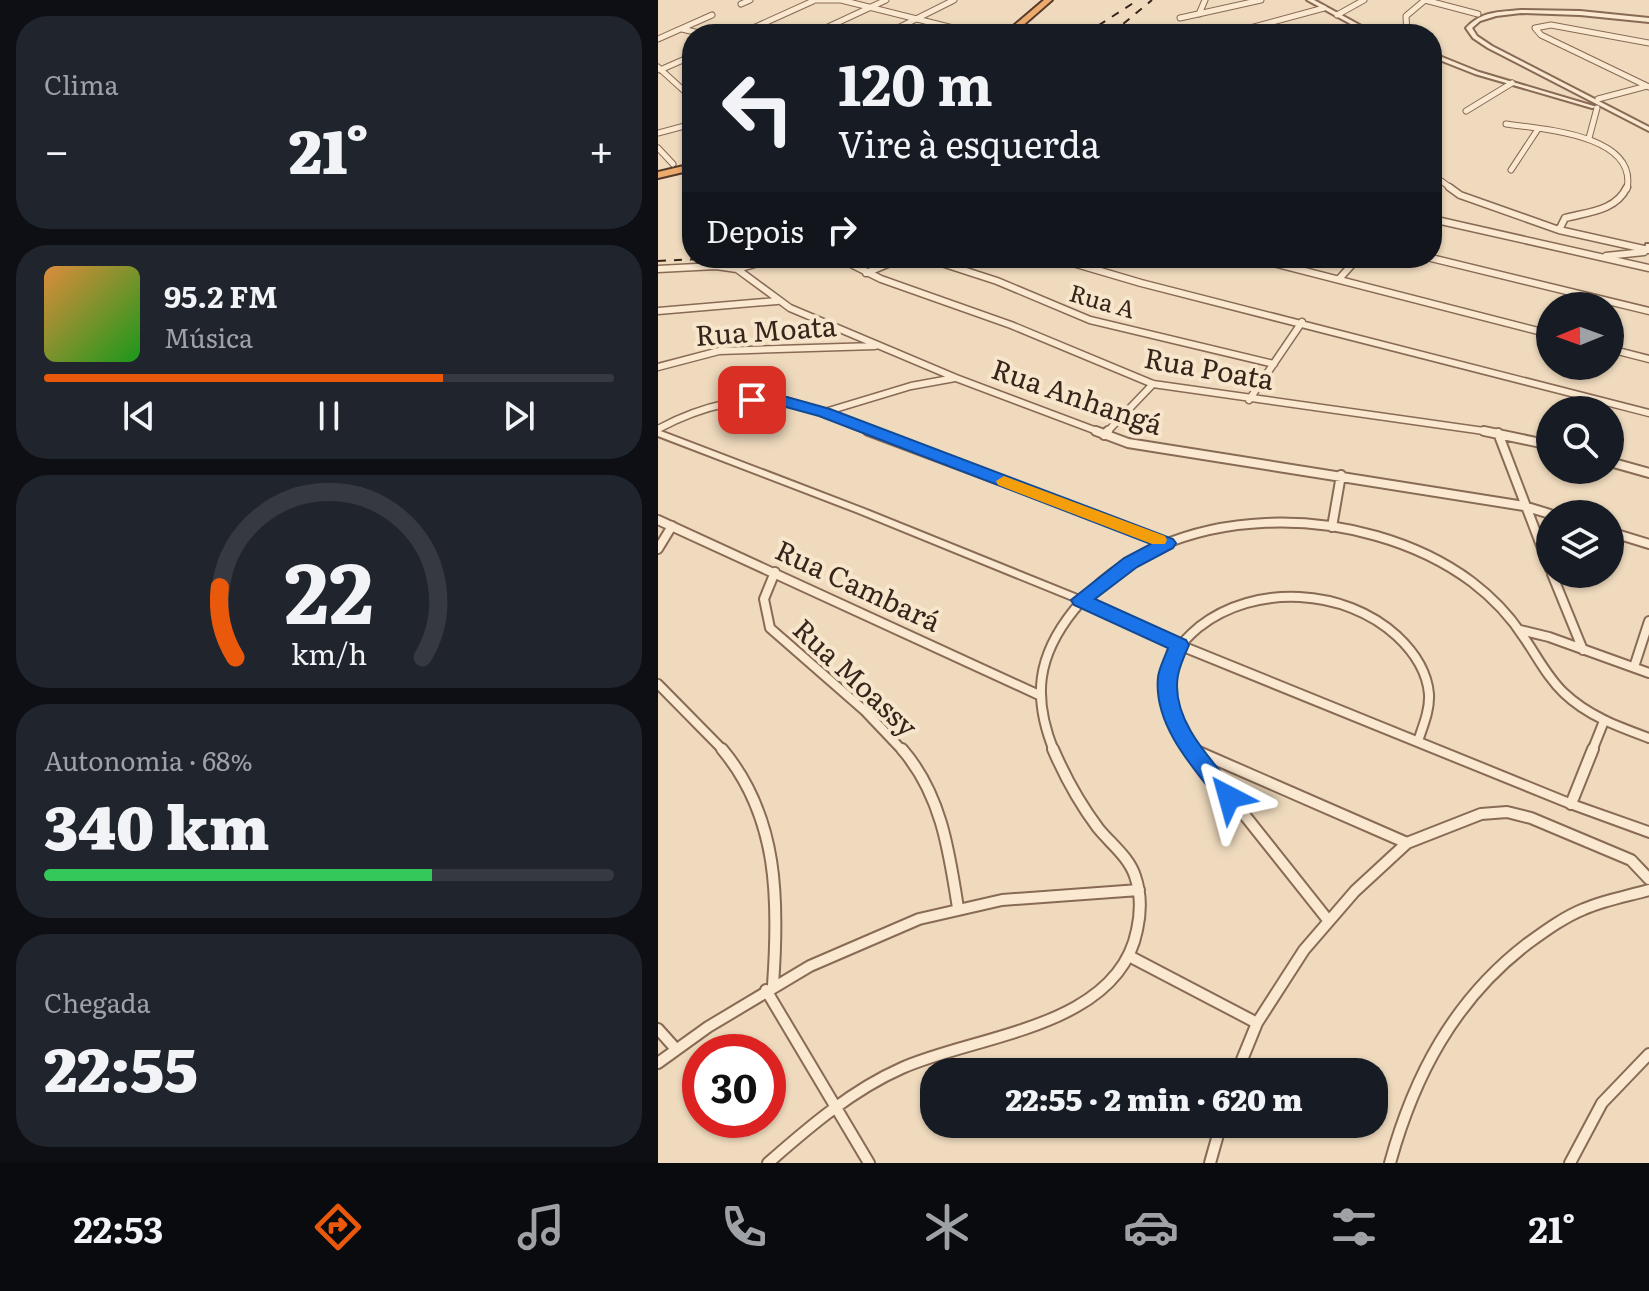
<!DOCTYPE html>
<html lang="pt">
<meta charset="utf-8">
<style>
:root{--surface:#171b24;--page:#20242c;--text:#f1f3f6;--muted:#9ea1a6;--line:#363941;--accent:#ea580c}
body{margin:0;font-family:Literata,serif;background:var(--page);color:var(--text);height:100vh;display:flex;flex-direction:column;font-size:30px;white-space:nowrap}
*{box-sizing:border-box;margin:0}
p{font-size:26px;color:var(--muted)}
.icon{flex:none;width:44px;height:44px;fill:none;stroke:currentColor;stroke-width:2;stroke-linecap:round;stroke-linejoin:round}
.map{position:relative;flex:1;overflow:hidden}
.panel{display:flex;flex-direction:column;gap:16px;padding:16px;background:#0d0f14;width:658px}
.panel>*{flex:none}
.banner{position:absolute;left:24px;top:24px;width:760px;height:244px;border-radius:32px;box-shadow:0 2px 6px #0004;background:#171b24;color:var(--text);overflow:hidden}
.needle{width:52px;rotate:269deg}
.tools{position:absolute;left:878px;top:292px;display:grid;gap:16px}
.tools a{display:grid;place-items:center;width:88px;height:88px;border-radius:50%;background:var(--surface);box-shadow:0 2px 6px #0004;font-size:40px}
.speed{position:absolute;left:24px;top:1034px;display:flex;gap:16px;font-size:40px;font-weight:700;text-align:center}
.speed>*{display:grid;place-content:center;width:104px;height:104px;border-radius:50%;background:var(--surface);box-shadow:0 2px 6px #0004;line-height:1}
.speed .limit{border:12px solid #d22;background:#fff;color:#111}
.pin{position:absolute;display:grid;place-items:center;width:68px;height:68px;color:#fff;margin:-34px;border-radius:16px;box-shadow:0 4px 12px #0006}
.me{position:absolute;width:88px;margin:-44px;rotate:321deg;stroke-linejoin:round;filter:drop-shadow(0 0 6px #0008)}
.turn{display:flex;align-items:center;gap:28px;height:168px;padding:0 24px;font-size:36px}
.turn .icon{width:104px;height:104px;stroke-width:2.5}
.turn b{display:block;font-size:56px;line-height:68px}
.then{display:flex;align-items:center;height:76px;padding:0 24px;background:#0003;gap:16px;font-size:30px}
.big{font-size:60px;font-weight:800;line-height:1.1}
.panel .widget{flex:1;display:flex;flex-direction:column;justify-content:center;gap:12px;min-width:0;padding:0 28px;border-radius:32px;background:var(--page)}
.panel .dial{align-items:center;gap:0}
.dial svg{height:208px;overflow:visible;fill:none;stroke:var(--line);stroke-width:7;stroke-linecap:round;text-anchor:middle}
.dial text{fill:var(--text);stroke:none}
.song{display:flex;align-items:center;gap:24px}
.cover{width:96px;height:96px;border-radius:12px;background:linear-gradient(135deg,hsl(30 70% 55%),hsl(120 70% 35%))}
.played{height:8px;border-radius:4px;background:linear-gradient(90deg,var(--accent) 70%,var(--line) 70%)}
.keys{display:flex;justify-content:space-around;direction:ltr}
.heat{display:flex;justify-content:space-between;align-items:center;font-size:44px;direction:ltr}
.charge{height:12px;border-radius:6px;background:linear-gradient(90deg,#34c759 68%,var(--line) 0)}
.trip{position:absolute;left:262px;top:1058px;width:468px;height:80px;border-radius:32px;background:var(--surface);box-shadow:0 2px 6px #0004;font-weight:800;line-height:80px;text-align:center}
.dock{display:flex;height:128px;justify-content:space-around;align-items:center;background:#090b0e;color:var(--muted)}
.dock .icon{width:56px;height:56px}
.dock .active{color:var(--accent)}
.dock b{font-size:36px;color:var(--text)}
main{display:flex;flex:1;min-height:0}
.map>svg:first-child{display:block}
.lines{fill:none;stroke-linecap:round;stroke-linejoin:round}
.minor-far3-casing{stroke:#886a55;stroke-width:7}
.minor-far2-casing{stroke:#886a55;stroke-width:9}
.minor-far1-casing{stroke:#886a55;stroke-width:12}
.minor-casing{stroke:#886a55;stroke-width:14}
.tertiary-casing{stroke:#886a55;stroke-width:4}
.trunk-casing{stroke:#55392a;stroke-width:4}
.minor-far3{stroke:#fae8d0;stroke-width:5}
.minor-far2{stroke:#fae8d0;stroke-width:6}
.minor-far1{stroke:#fae8d0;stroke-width:8}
.minor{stroke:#fae8d0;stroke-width:10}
.tertiary{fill:#fae8d0;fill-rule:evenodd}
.trunk{fill:#ecab6d;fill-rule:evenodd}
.rail{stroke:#36251b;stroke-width:2;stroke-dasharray:8 8;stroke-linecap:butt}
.route{fill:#1a73e8;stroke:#114b97;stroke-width:2}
.slow{fill:#f59e0b}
.labels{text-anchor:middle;stroke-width:8;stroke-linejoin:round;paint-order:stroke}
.far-street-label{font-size:24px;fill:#36251b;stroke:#f7e5cc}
.street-label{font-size:28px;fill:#36251b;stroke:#f7e5cc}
</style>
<main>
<section class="panel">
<div class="widget"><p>Clima</p>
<div class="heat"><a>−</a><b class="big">21°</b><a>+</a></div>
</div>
<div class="widget">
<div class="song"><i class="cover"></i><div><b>95.2 FM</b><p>Música</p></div></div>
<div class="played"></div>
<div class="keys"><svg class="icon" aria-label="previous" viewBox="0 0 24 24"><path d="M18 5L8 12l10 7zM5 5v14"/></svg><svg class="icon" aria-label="pause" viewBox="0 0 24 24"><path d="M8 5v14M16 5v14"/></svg><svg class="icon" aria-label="next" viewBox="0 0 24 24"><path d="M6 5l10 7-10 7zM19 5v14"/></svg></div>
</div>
<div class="widget dial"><svg viewBox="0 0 100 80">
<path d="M14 69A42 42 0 1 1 86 69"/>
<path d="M14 69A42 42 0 0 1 8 42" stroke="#ea580c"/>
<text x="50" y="56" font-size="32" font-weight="700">22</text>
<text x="50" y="72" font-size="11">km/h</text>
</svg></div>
<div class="widget"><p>Autonomia · 68%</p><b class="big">340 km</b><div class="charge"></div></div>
<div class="widget"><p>Chegada</p><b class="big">22:55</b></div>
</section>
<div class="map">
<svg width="991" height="1163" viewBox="0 0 991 1163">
<rect width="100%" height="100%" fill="#efdabd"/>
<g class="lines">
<g class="minor-far3-casing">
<path id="minor-far3" d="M154,0H183
M183,0L307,31
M767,0L820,14
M83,4L92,0
M541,14L547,0
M679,15L706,0
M522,18L603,0
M24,29L45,34
M82,34L155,1
M155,34L228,0
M228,34L296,0
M570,34L666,8
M670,34L696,25
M749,34L748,16L767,0
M0,39L54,15
M991,43L893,25L877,28L883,35L991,87
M0,67L34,98
M2,70L34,56
M940,99L989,86
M808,111L854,83
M848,124C882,129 980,134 969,189
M0,133L34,124
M931,138L939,108
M0,148L15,164
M853,170L880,129
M774,174L794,189"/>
</g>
<g class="minor-far2-casing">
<path id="minor-far2" d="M791,187L802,195L901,230L991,250
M774,219L991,268
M901,230L907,218C930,212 958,211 969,187
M948,256L986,252
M181,258L223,279L353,325L495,384L840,433
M268,258L339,281L432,320L616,364
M398,258L483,283L991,413
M596,258L892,334
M773,258L991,311
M0,269L58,266L79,269L118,258
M79,269L132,308L298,378L444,433
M208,273L244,258
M681,279L700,258
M0,311L119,301
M952,349L991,359
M0,367L61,351L217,346
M591,400L644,322
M167,412L253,386L297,378
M0,429C41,407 92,392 139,404C165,412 190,424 216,433
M448,433L495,384"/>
</g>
<g class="minor-far1-casing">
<path id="minor-far1" d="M210,431L509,543
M438,431L470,443L866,506L892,514
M826,431L892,445
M840,433L892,569
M446,435L450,431
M952,462L991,473
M0,520L381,695
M674,527L683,475
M952,532L991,544
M0,549L14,526
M117,572L106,599L112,628L207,711L245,751
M894,574L925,650
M862,630L891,637L991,673
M976,667L991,621
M0,684L66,751
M396,751C374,697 379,656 416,610C507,497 704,500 814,582C835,598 853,617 867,639C880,658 890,678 906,693C930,716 961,727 991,738
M535,751C523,732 509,707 509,683C509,659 523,642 541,627C597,583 687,588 739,636C755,651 769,671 771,694C772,710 765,726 760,741
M934,751L946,721"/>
</g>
<g class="minor-casing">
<path id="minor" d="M64,749C121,817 121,901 115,985
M244,749C283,794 291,850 300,908
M534,749L670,920
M536,750L749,843
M913,804L935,749
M471,956L599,1023
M108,990L211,1163
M0,1029L17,1048
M0,1063L50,1027L152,966L261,919L344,900L481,890
M579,1072L599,1023L646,950L697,891L749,843L823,814L849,812L873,818L973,860L991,879
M110,1163C151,1127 194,1090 244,1068C318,1035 460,1028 479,930C483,912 483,893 477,876C471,857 452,843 440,828C422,804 407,777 395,749
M552,1163L563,1124
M732,1163C756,1076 796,1000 869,944C887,931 906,917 926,909C947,900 970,896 991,890
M912,1163L944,1103L991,1054"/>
</g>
<g class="tertiary-casing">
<path id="tertiary" d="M649,0H656L718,34H711Z
M863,10L922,11L991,18V22L922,15L863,13L838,16L822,21L814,28L819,36L834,46L991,127V131L830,48L815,38L808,28C824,11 841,12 863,10Z
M774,53L821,72L939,107L934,108L817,74L774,57Z
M988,244H991V252L987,250Z
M0,430L204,508L427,598L525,642L917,801L991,827V837L909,807L517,648L419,602L198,512L0,436Z"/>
</g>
<g class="trunk-casing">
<path id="trunk" d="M386,0H394L355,34H346Z
M34,164V170L0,178V172Z"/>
</g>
<use href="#minor-far3" class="minor-far3"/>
<use href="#minor-far2" class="minor-far2"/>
<use href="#minor-far1" class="minor-far1"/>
<use href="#minor" class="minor"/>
<use href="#tertiary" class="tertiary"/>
<use href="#trunk" class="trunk"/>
<path class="rail" d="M427,34L480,0
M453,34L494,0
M0,261L61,258"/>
</g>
<path class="route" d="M94,395L129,397L172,409L515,539L518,543L515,548L479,567L437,599L528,640L531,645C527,654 522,665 520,675C512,719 553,760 579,791L582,797L579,803L571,806L563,803C536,769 495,725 500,677C501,668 507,657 510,648L416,605L413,600L466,558L493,544L161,416L128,407L88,403V397Z"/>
<path class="slow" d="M346,476L507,536L509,540L507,544H494L340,485L338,481Z"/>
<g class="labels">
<g class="far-street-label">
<text transform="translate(444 302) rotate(16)" y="8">Rua A</text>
</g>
<g class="street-label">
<text transform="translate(108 331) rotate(-4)" y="10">Rua Moata</text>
<text transform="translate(551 369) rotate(10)" y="10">Rua Poata</text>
<text transform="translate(419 397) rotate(19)" y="10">Rua Anhangá</text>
<text transform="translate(200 586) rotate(25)" y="10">Rua Cambará</text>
<text transform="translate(197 678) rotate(43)" y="10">Rua Moassy</text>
</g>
</g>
</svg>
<div class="tools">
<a><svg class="needle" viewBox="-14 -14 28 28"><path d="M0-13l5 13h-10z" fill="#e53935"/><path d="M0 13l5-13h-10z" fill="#9ea1a6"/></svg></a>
<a><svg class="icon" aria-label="search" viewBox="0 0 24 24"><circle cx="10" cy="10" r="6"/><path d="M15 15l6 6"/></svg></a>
<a><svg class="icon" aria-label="layers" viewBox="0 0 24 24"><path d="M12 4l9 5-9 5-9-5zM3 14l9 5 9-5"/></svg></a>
</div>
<div class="speed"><div class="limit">30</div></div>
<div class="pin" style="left:94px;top:400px;background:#d93025"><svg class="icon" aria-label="arrive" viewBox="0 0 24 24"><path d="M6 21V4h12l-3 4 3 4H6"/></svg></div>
<svg class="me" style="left:571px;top:797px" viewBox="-20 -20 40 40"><path d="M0-17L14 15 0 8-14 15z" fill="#1a73e8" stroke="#fff" stroke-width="4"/></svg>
<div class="trip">22:55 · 2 min · 620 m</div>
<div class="banner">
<div class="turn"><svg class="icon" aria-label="left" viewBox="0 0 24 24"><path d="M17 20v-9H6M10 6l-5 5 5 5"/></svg><div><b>120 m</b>Vire à esquerda</div></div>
<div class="then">Depois<svg class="icon" aria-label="right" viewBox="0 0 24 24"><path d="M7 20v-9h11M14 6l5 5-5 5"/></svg></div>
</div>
</div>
</main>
<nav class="dock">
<b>22:53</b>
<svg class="icon active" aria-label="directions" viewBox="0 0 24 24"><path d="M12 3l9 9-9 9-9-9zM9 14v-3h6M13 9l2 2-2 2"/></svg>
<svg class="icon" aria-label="music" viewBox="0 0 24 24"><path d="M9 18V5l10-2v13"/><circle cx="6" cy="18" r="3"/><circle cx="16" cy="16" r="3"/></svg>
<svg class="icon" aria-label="phone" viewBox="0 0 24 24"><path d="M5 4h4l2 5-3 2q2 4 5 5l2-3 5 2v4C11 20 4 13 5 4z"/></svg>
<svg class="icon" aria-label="climate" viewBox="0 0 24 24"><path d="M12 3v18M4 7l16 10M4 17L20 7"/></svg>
<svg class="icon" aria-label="car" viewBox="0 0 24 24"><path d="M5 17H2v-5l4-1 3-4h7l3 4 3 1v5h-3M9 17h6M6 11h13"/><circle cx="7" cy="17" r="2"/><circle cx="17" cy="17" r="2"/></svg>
<svg class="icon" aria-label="filters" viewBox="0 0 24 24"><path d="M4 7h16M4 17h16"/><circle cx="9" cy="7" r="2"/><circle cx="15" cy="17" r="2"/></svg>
<b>21°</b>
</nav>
